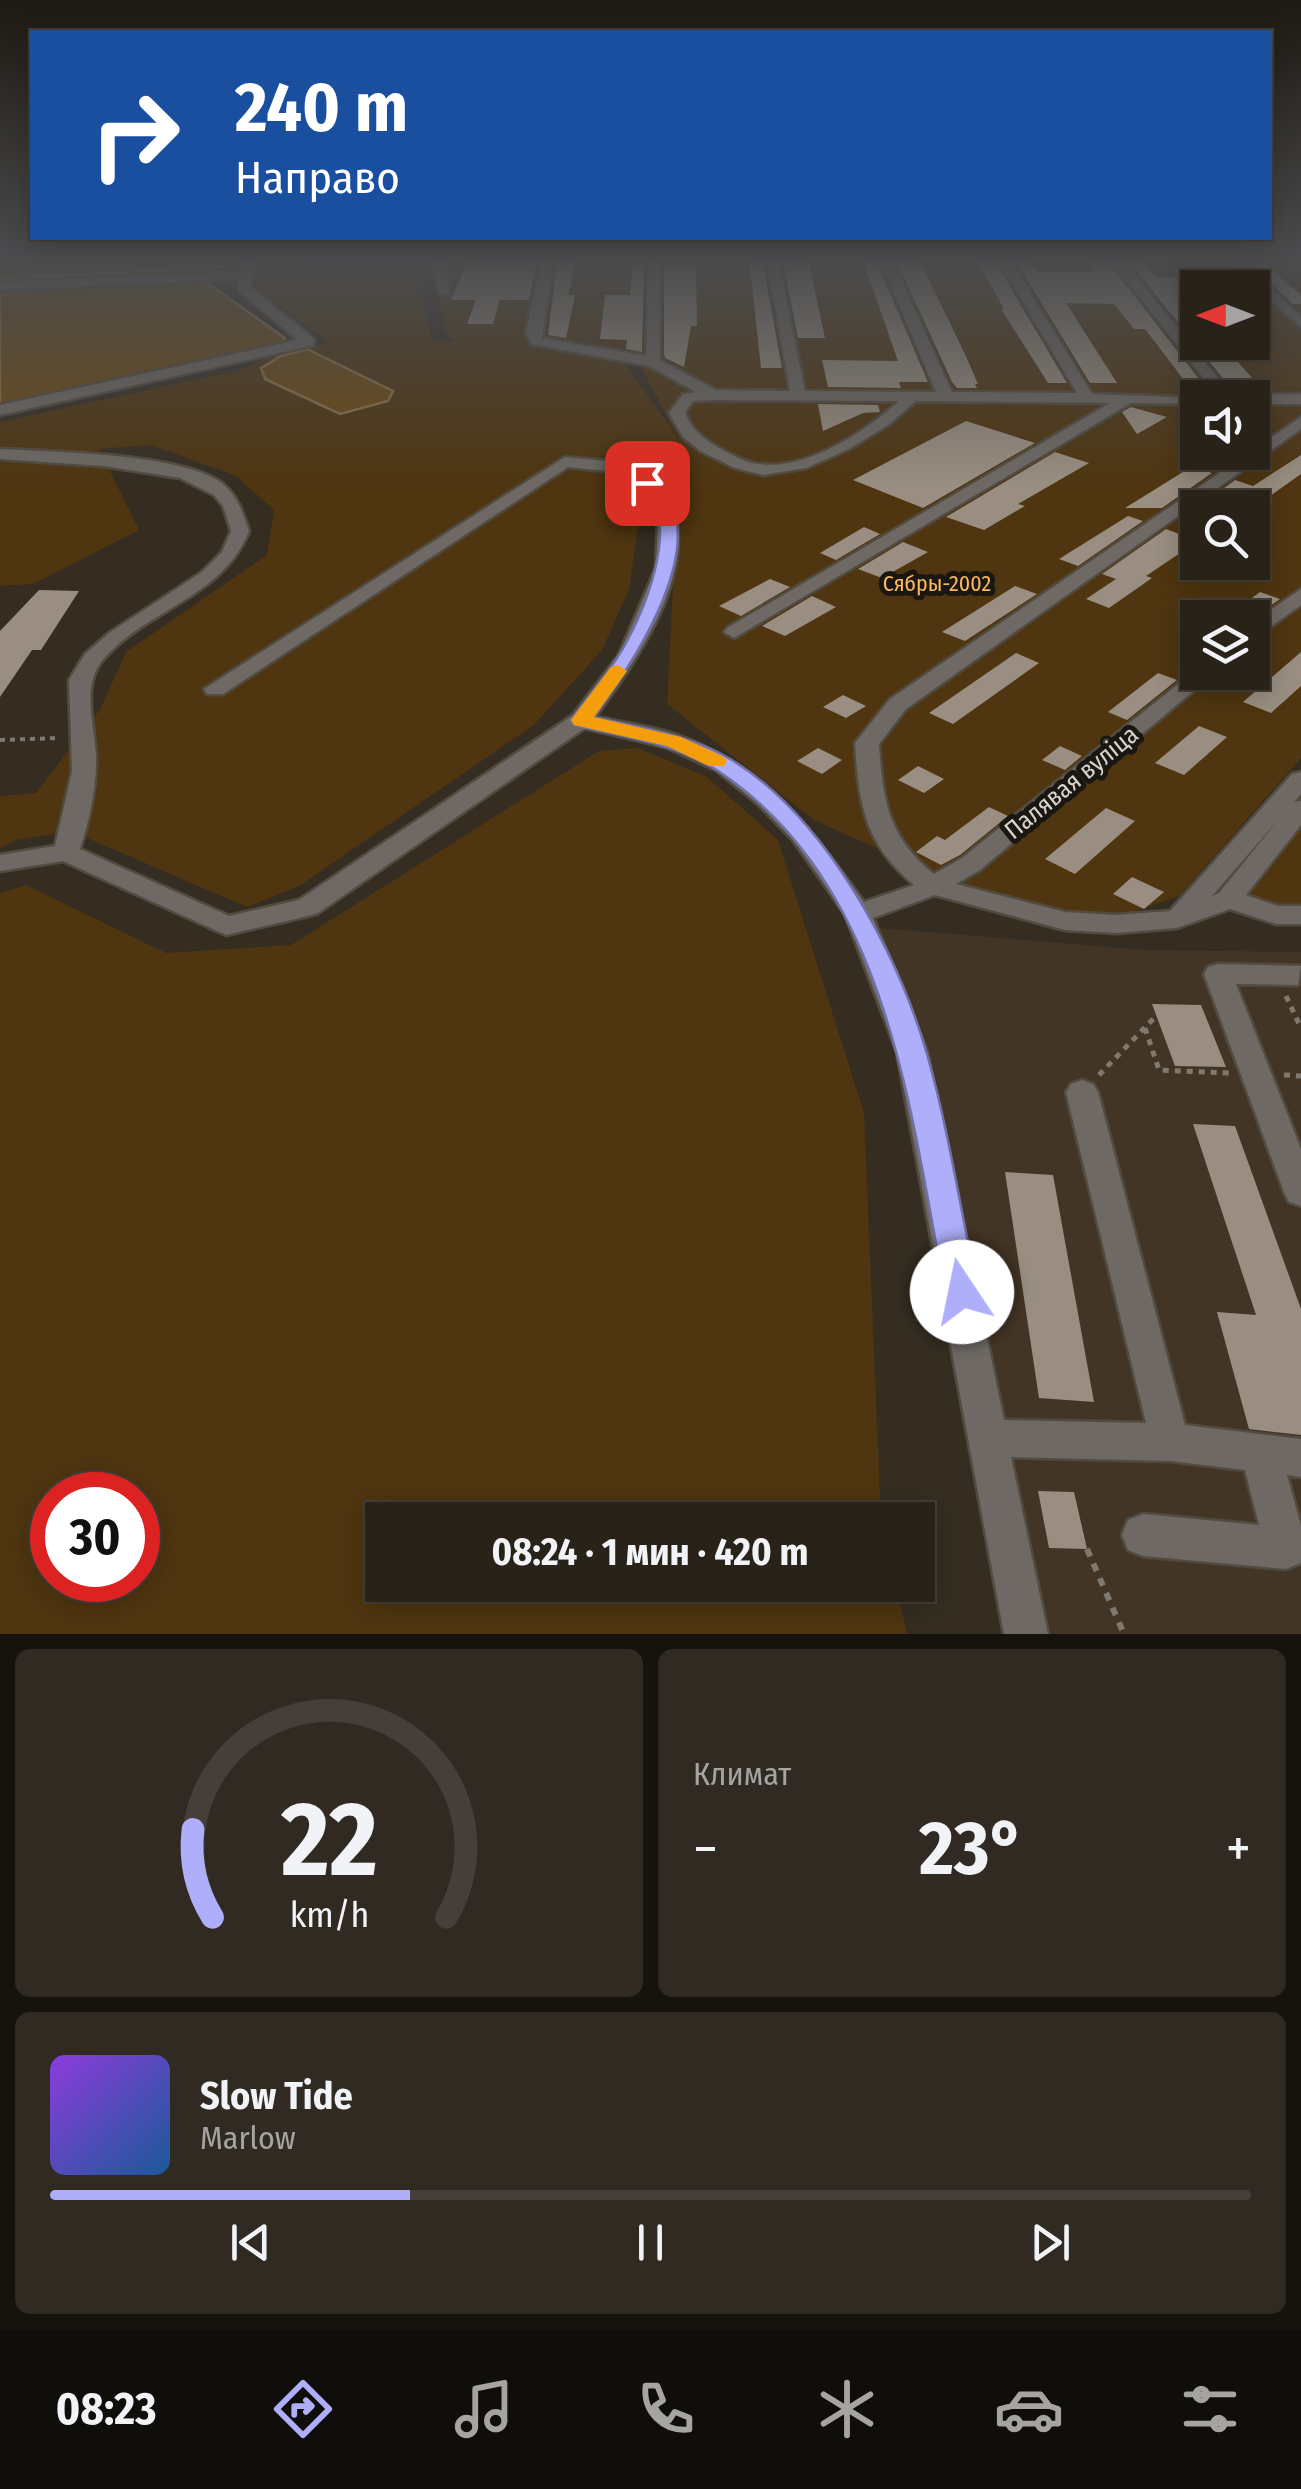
<!DOCTYPE html>
<html lang="ru">
<meta charset="utf-8">
<style>
:root{--surface:#282219;--page:#302a22;--text:#f1f3f6;--muted:#a5a4a2;--line:#443f38;--accent:#aeaefb}
body{margin:0;font-family:"Fira Sans Condensed",sans-serif;background:var(--page);color:var(--text);height:100vh;display:flex;flex-direction:column;font-size:38px;white-space:nowrap}
*{box-sizing:border-box;margin:0}
p{font-size:32px;color:var(--muted)}
.icon{flex:none;width:55px;height:55px;fill:none;stroke:currentColor;stroke-width:2;stroke-linecap:round;stroke-linejoin:round}
.map{position:relative;height:1634px;overflow:hidden}
.details{display:flex;flex-direction:column;gap:15px;padding:15px;background:#16130e;flex:1}
.details>*{flex:none}
.top-card{position:absolute;left:30px;top:30px;width:1242px;height:210px;border-radius:0px;box-shadow:0 5px 25px #0003,0 0 0 2px var(--line);background:#1a4fa0;color:#fff;overflow:hidden}
.needle{width:65px;rotate:270deg}
.controls{position:absolute;left:1180px;top:270px;display:grid;gap:20px}
.controls a{display:grid;place-items:center;width:90px;height:90px;border-radius:0px;background:var(--surface);box-shadow:0 5px 25px #0003,0 0 0 2px var(--line);font-size:50px}
.speed{position:absolute;left:30px;top:1472px;display:flex;gap:20px;font-size:50px;font-weight:700;text-align:center}
.speed>*{display:grid;place-content:center;width:130px;height:130px;border-radius:50%;background:var(--surface);box-shadow:0 5px 25px #0003,0 0 0 2px var(--line);line-height:1}
.speed .limit{border:15px solid #d22;background:#fff;color:#111}
.pin{position:absolute;display:grid;place-items:center;width:85px;height:85px;color:#fff;margin:-42px;border-radius:20px;box-shadow:0 5px 15px #0006}
.me{position:absolute;width:110px;margin:-55px;rotate:349deg;stroke-linejoin:round;filter:drop-shadow(0 0 8px #0008)}
.turn{display:flex;align-items:center;gap:35px;height:210px;padding:0 40px;font-size:45px}
.turn .icon{width:130px;height:130px;stroke-width:2.5}
.turn b{display:block;font-size:70px;line-height:85px}
.big{font-size:75px;font-weight:700;line-height:1.1}
.details .widget{flex:1;display:flex;flex-direction:column;justify-content:center;gap:15px;min-width:0;padding:0 35px;border-radius:15px;background:var(--page)}
.details .dial{align-items:center;gap:0}
.dial svg{height:260px;overflow:visible;fill:none;stroke:var(--line);stroke-width:7;stroke-linecap:round;text-anchor:middle}
.dial text{fill:var(--text);stroke:none}
.song{display:flex;align-items:center;gap:30px}
.cover{width:120px;height:120px;border-radius:15px;background:linear-gradient(135deg,hsl(270 70% 55%),hsl(210 70% 35%))}
.played{height:10px;border-radius:5px;background:linear-gradient(90deg,var(--accent) 30%,var(--line) 30%)}
.keys{display:flex;justify-content:space-around;direction:ltr}
.heat{display:flex;justify-content:space-between;align-items:center;font-size:55px;direction:ltr}
.details .tiles{flex:1;display:grid;gap:15px;grid-template-columns:1fr 1fr}
.widget:last-child{grid-column:span 2}
.trip{position:absolute;left:365px;top:1502px;width:570px;height:100px;border-radius:0px;background:var(--surface);box-shadow:0 5px 25px #0003,0 0 0 2px var(--line);font-weight:700;line-height:100px;text-align:center}
.tabs{display:flex;height:160px;justify-content:space-around;align-items:center;background:#100e0a;color:var(--muted)}
.tabs .icon{width:70px;height:70px}
.tabs .active{color:var(--accent)}
.tabs b{font-size:45px;color:var(--text)}
.map>svg:first-child{display:block}
.built{fill:#433525}
.green{fill:#4f3510;fill-rule:evenodd}
.water{fill:#6e4a12;stroke:#8e734a;stroke-width:2.5}
.building{fill:#998e81}
.lines{fill:none;stroke-linecap:round;stroke-linejoin:round}
.minor-casing{stroke:#524b40;stroke-width:5}
.path-far3{stroke:#80796f;stroke-width:2.5;stroke-dasharray:2.5 2.5;stroke-linecap:butt}
.path-far2{stroke:#80796f;stroke-width:4;stroke-dasharray:5 5;stroke-linecap:butt}
.path-far1{stroke:#80796f;stroke-width:5;stroke-dasharray:6 6;stroke-linecap:butt}
.path{stroke:#80796f;stroke-width:6;stroke-dasharray:8 8;stroke-linecap:butt}
.minor{fill:#6e6964;fill-rule:evenodd}
.route{fill:#aeaefb;stroke:#7171a3;stroke-width:2.5}
.slow{fill:#f59e0b}
.labels{text-anchor:middle;stroke-width:10;stroke-linejoin:round;paint-order:stroke}
.far-park-label{font-size:22px;fill:#fdba5b;stroke:#1a1611}
.street-label{font-size:25px;fill:#d8d2cb;stroke:#1a1611}
</style>
<div class="map">
<svg width="1301" height="1634" viewBox="0 0 1301 1634">
<rect width="100%" height="100%" fill="#352d21"/>
<path class="built" d="M879,928L1145,950L1301,952V1634H1046L943,1113L920,1037Z"/>
<path class="green" d="M434,258H1301V758L1179,896L1112,919L934,897L885,852L814,820L667,704L680,450L636,473L643,493L629,589L602,650L534,725L299,886L247,907L71,831L15,840L0,849V796L36,793L101,708L126,652L267,555L274,510L236,476L151,445L99,449L139,530L33,584L0,586V422L241,370L272,355L330,343L253,287L263,261L300,260L311,265L381,263L415,269L432,340L455,342L445,332ZM1198,288H1252V342H1198ZM542,346L636,358L681,442L622,360ZM1198,398H1252V452H1198ZM1198,508H1252V562H1198ZM1198,618H1252V672H1198Z
M638,748L707,777L778,840L864,1113L881,1520H382V1585H896L907,1634H0V893L26,885L166,953L291,945L599,751ZM138,1495V1580H52V1495Z
M1301,805V927L1211,898Z"/>
<path class="water" d="M7,258H228L223,267L0,279V265Z
M203,280L285,338L282,343L0,405V289Z
M307,349L393,391L388,401L340,414L265,379L261,368L281,356Z"/>
<path class="building" d="M469,258H538L529,300H500L493,324H467L476,300H451Z
M749,258H762L782,368H761Z
M782,258H808L825,338H798Z
M862,258H875L928,382H899L901,388L828,387L822,360L898,361Z
M895,258H913L915,264H921L965,354L978,384H975L977,388H957L952,382Z
M976,258H993L1067,383H1048L1001,309H1004Z
M1014,258H1028L1037,272H1095L1087,258H1105L1200,380H1184L1145,329H1134L1114,304L1066,303L1117,383H1090Z
M1126,258H1139L1156,277L1198,278V342H1220L1255,381H1225Z
M1243,258H1259L1301,295V304H1293Z
M557,261L576,262L568,295H575L566,338L548,335Z
M633,264H644L642,352L626,349L627,340L600,339L605,295H630Z
M664,264H696L697,326H691L684,367L665,358L664,354Z
M818,404L878,405L880,412L863,413L823,431Z
M1131,407L1167,417L1137,434L1122,412Z
M966,421L1035,443L923,508L853,480Z
M1055,452L1089,463L1018,504L1025,506L984,530L946,517Z
M1301,455V474L1253,508H1197L1235,480L1253,486Z
M1191,467L1212,473L1162,508H1125Z
M1128,516L1143,521L1078,566L1059,559Z
M864,527L880,534L836,560L820,553Z
M1166,529L1198,541L1146,576L1152,578L1109,608L1086,599L1116,579L1102,574Z
M903,542L928,552L882,578L858,569Z
M770,579L790,587L741,616L719,606Z
M1015,586L1037,594L965,641L942,632Z
M39,590L79,591L41,650H32L0,697V631Z
M1260,592L1280,599L1253,618H1225Z
M812,596L836,607L785,636L762,626Z
M1301,652V686L1271,713L1243,702Z
M1016,653L1039,663L953,724L929,713Z
M1158,673L1177,680L1127,720L1108,712Z
M843,695L866,706L846,718L823,707Z
M1199,726L1227,737L1184,775L1155,763Z
M1060,746L1082,756L1065,770L1042,760Z
M818,748L842,760L822,774L797,761Z
M918,766L944,779L924,793L898,780Z
M989,807L1008,816L960,855L941,865L916,852L937,836L945,840Z
M1106,808L1135,821L1075,874L1045,859Z
M1132,877L1164,892L1144,909L1113,894Z
M1152,1004L1201,1005L1226,1067L1175,1066Z
M1193,1124L1235,1126L1301,1309V1435L1249,1429L1217,1312L1256,1315Z
M1005,1172L1053,1175L1094,1402L1039,1398Z
M1038,1491L1074,1492L1087,1549L1049,1548Z"/>
<g class="lines">
<g class="minor-casing">
<path id="minor" d="M243,258H255L250,287L314,339V345L0,415V405L298,340L239,291V279L0,290V282L240,272Z
M433,258H445L450,296L439,293Z
M542,258H554L542,338L646,356L648,258H660V360L716,390L790,391L766,258H778L805,391L936,392L879,258H891L952,392L1077,393L997,258H1009L1092,394L1205,398H1198V404L1131,403L734,638L724,632L727,628L1110,403L916,401L888,425L849,449L806,468L763,475L735,468L700,451L683,437L669,413L683,394L696,392L649,366L531,344L526,332ZM713,400L899,401C866,431 806,471 759,464C747,463 734,456 723,450C706,441 692,431 685,413L693,401Z
M1109,258H1121L1234,398H1219Z
M1224,258H1237L1301,316V327Z
M1252,394H1301V404H1252V398H1245Z
M1301,417V429L906,709L879,744C883,800 887,836 934,874L962,858L1198,668V672H1216L980,870L956,884L1065,912L1116,915L1170,911L1292,774L1301,772V794L1294,802L1301,801V825L1246,895L1278,906H1301V924H1276L1230,909L1177,928L1116,933L1065,930L935,895L873,918L927,1052L1004,1420L1146,1423L1066,1092L1071,1084L1082,1080L1093,1084L1098,1092L1185,1425L1301,1439V1477L1287,1475L1301,1526V1563L1286,1569L1143,1556L1128,1550L1122,1535L1128,1520L1143,1514L1259,1525L1245,1470L1170,1461L1011,1457L1048,1634H1004L897,1052L845,914L793,840L758,804L716,770L666,747L585,728L318,913L308,916L226,935L63,861L0,871V855L55,846L72,771L69,680L85,654L109,633L202,572L222,552L231,531L223,506L214,495L180,478L104,466L0,459V449C50,452 185,453 223,484C238,497 243,513 249,531C222,599 145,609 102,661C79,689 98,733 96,766C95,794 89,822 80,849L229,916L299,900L573,715L619,655L656,568L658,522L653,497L607,471L568,467L223,694H207L204,689L565,457L617,462L667,490C704,567 639,657 595,717C624,723 657,727 685,738C766,770 814,834 864,902L914,885C864,843 859,805 855,743L890,699ZM1279,819L1219,893L1212,896Z
M1301,589V605L1252,640V623Z
M1218,964L1301,966L1298,985L1236,984L1301,1149V1206L1289,1202L1284,1192L1204,974L1208,967Z"/>
</g>
<path class="path-far3" d="M660,475L688,454"/>
<path class="path-far2" d="M0,740L60,738"/>
<path class="path-far1" d="M1286,996L1301,1028
M1145,1028L1159,1070L1229,1073
M1099,1075L1156,1016
M1284,1075L1301,1076"/>
<path class="path" d="M1087,1549L1124,1634"/>
<use href="#minor" class="minor"/>
</g>
<linearGradient id="sky" x2="0" y2="1"><stop stop-color="#1d1912"/><stop offset="0.53" stop-color="#4b4c4e"/><stop offset="1" stop-color="#4b4c4e" stop-opacity="0"/></linearGradient>
<rect width="1301" height="487" fill="url(#sky)"/>
<path class="route" d="M642,480H653C721,535 631,666 594,717C641,728 691,735 732,760C825,817 897,951 927,1054C949,1131 961,1213 978,1292L973,1303L962,1307L950,1303L945,1292C910,1110 888,884 718,771C676,743 622,737 574,725L571,720C586,699 603,680 617,658C642,620 684,521 642,486Z"/>
<path class="slow" d="M618,665L627,671L594,717L681,737L724,757L727,761L724,766H709L667,746L574,725L571,720L574,716L611,667Z"/>
<g class="labels">
<g class="far-park-label">
<text x="937" y="591">Сябры-2002</text>
</g>
<g class="street-label">
<text transform="translate(1071 782) rotate(-39)" y="9">Палявая вуліца</text>
</g>
</g>
</svg>
<div class="controls">
<a><svg class="needle" viewBox="-14 -14 28 28"><path d="M0-13l5 13h-10z" fill="#e53935"/><path d="M0 13l5-13h-10z" fill="#a5a4a2"/></svg></a>
<a><svg class="icon" aria-label="sound" viewBox="0 0 24 24"><path d="M4 9h4l5-4v14l-5-4H4zM17 9q2 3 0 6"/></svg></a>
<a><svg class="icon" aria-label="search" viewBox="0 0 24 24"><circle cx="10" cy="10" r="6"/><path d="M15 15l6 6"/></svg></a>
<a><svg class="icon" aria-label="layers" viewBox="0 0 24 24"><path d="M12 4l9 5-9 5-9-5zM3 14l9 5 9-5"/></svg></a>
</div>
<div class="speed"><div class="limit">30</div></div>
<div class="pin" style="left:647px;top:483px;background:#d93025"><svg class="icon" aria-label="arrive" viewBox="0 0 24 24"><path d="M6 21V4h12l-3 4 3 4H6"/></svg></div>
<svg class="me" style="left:962px;top:1292px" viewBox="-20 -20 40 40"><circle r="19" fill="#fff"/><path d="M0-13L10 11 0 6-10 11z" fill="#aeaefb"/></svg>
<div class="trip">08:24 · 1 мин · 420 m</div>
<div class="top-card">
<div class="turn"><svg class="icon" aria-label="right" viewBox="0 0 24 24"><path d="M7 20v-9h11M14 6l5 5-5 5"/></svg><div><b>240 m</b>Направо</div></div>
</div>
</div>
<section class="details">
<div class="tiles">
<div class="widget dial"><svg viewBox="0 0 100 80">
<path d="M14 69A42 42 0 1 1 86 69"/>
<path d="M14 69A42 42 0 0 1 8 42" stroke="#aeaefb"/>
<text x="50" y="56" font-size="32" font-weight="700">22</text>
<text x="50" y="72" font-size="11">km/h</text>
</svg></div>
<div class="widget"><p>Климат</p>
<div class="heat"><a>−</a><b class="big">23°</b><a>+</a></div>
</div>
<div class="widget">
<div class="song"><i class="cover"></i><div><b>Slow Tide</b><p>Marlow</p></div></div>
<div class="played"></div>
<div class="keys"><svg class="icon" aria-label="previous" viewBox="0 0 24 24"><path d="M18 5L8 12l10 7zM5 5v14"/></svg><svg class="icon" aria-label="pause" viewBox="0 0 24 24"><path d="M8 5v14M16 5v14"/></svg><svg class="icon" aria-label="next" viewBox="0 0 24 24"><path d="M6 5l10 7-10 7zM19 5v14"/></svg></div>
</div>
</div>
</section>
<nav class="tabs">
<b>08:23</b>
<svg class="icon active" aria-label="directions" viewBox="0 0 24 24"><path d="M12 3l9 9-9 9-9-9zM9 14v-3h6M13 9l2 2-2 2"/></svg>
<svg class="icon" aria-label="music" viewBox="0 0 24 24"><path d="M9 18V5l10-2v13"/><circle cx="6" cy="18" r="3"/><circle cx="16" cy="16" r="3"/></svg>
<svg class="icon" aria-label="phone" viewBox="0 0 24 24"><path d="M5 4h4l2 5-3 2q2 4 5 5l2-3 5 2v4C11 20 4 13 5 4z"/></svg>
<svg class="icon" aria-label="climate" viewBox="0 0 24 24"><path d="M12 3v18M4 7l16 10M4 17L20 7"/></svg>
<svg class="icon" aria-label="car" viewBox="0 0 24 24"><path d="M5 17H2v-5l4-1 3-4h7l3 4 3 1v5h-3M9 17h6M6 11h13"/><circle cx="7" cy="17" r="2"/><circle cx="17" cy="17" r="2"/></svg>
<svg class="icon" aria-label="filters" viewBox="0 0 24 24"><path d="M4 7h16M4 17h16"/><circle cx="9" cy="7" r="2"/><circle cx="15" cy="17" r="2"/></svg>
</nav>
